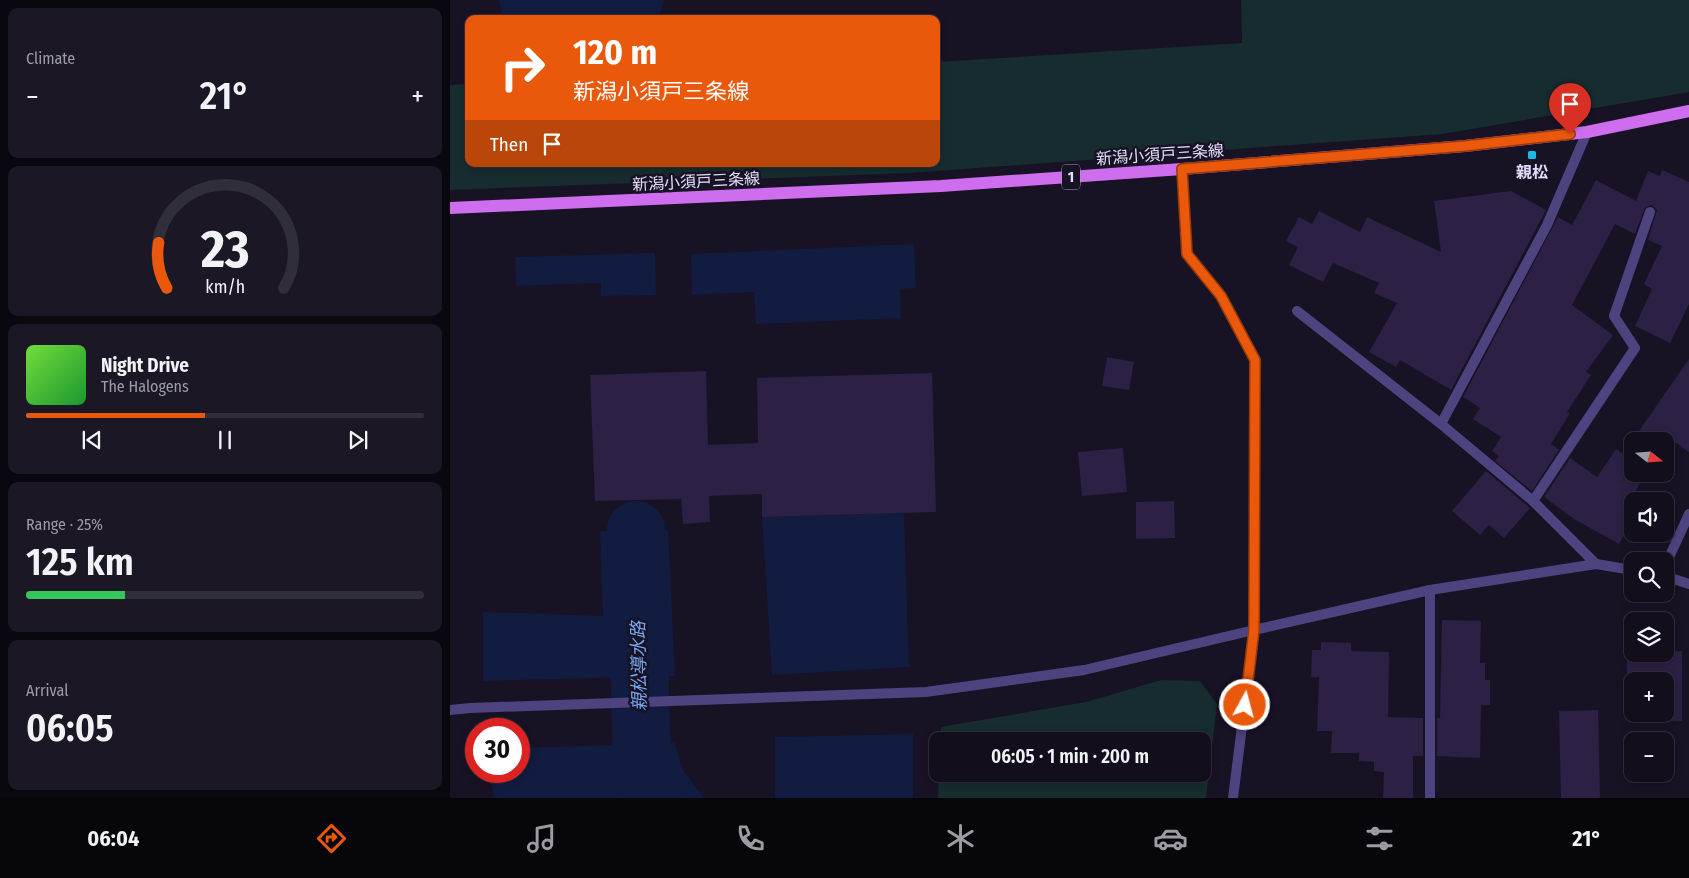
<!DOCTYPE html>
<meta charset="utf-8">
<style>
:root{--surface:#120e1c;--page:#1b1725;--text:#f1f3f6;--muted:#9c9ca3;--line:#312e3b;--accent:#ea580c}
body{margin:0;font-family:"Fira Sans Condensed","Noto Sans JP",sans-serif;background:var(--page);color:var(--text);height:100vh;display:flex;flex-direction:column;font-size:19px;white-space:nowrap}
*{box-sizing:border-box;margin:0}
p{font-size:16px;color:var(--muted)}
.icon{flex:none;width:28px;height:28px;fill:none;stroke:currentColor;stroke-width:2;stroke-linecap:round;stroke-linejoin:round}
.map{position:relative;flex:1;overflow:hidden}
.details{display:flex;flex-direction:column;gap:8px;padding:8px;background:#0a080f;width:450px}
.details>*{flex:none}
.guide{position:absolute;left:15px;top:15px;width:475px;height:152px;border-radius:10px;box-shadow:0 2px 8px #0003,0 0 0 1px var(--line);background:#ea580c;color:#fff;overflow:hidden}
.needle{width:32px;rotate:107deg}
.tools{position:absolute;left:1174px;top:432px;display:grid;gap:10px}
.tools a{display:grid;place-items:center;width:50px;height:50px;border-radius:10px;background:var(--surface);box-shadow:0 2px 8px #0003,0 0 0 1px var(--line);font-size:25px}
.speed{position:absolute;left:15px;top:718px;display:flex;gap:10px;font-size:25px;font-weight:700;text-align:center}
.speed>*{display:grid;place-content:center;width:65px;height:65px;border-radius:50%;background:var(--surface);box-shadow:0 2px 8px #0003,0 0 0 1px var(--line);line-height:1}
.speed .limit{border:8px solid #d22;background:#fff;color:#111}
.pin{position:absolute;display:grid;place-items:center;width:42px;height:42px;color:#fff;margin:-51px -21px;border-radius:50% 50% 50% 0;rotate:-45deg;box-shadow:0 0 5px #0007}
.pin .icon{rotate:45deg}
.me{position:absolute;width:55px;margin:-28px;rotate:7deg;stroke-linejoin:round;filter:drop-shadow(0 0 4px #0008)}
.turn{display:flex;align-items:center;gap:18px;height:105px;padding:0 25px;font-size:22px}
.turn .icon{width:65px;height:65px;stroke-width:2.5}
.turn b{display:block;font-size:35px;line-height:42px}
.then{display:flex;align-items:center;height:48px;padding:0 25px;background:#0003;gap:10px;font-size:19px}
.big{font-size:38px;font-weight:600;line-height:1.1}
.details .tile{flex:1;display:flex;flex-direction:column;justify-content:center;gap:8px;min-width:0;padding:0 18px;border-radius:10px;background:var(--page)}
.details .dial{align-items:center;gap:0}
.dial svg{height:130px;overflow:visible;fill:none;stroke:var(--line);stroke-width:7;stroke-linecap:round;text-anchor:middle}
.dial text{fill:var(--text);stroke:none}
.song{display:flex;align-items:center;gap:15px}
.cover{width:60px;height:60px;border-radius:8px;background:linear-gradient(135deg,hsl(100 70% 55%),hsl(130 70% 35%))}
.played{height:5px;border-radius:2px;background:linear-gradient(90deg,var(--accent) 45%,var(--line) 45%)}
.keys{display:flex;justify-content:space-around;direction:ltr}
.heat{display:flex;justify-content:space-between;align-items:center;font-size:28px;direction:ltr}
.charge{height:8px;border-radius:4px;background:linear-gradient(90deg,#34c759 25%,var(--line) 0)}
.trip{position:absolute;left:479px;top:732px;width:282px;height:50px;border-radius:10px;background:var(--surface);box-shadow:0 2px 8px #0003,0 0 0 1px var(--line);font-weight:600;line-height:50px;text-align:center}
.tab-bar{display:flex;height:80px;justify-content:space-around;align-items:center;background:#07060b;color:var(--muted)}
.tab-bar .icon{width:35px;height:35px}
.tab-bar .on{color:var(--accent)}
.tab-bar b{font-size:22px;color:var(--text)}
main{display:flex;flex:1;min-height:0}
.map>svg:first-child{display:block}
.green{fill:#162c2e}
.water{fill:#111c40}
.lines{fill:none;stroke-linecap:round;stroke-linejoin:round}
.river{stroke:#111c40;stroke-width:58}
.building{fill:#2c2044;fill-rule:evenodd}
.service{stroke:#4d437e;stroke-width:10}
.minor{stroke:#4d437e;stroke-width:10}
.tertiary{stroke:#4d437e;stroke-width:10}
.primary{stroke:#ce6eee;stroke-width:12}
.route-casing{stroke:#983908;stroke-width:12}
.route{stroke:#ea580c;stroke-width:9}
.poi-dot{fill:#1db7e4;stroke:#181225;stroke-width:2}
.labels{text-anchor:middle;stroke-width:5;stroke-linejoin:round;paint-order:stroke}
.shield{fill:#181225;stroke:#a59fbb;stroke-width:1}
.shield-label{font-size:15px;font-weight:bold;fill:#e2dbfb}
.street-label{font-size:16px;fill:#e2dbfb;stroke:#181225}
.poi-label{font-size:16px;font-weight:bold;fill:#e2dbfb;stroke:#181225}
.water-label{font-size:18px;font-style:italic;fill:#75a7ef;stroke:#181225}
</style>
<main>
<section class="details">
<div class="tile"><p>Climate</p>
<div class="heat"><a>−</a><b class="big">21°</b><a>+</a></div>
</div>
<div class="tile dial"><svg viewBox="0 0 100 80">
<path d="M14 69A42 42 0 1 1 86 69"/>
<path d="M14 69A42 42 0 0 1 9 41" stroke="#ea580c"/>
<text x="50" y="56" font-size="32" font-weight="700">23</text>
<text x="50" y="72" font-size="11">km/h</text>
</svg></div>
<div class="tile">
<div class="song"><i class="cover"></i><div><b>Night Drive</b><p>The Halogens</p></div></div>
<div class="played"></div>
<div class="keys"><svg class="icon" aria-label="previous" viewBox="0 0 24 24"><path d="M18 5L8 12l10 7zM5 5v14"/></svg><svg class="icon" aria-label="pause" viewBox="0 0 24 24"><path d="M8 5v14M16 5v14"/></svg><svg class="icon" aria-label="next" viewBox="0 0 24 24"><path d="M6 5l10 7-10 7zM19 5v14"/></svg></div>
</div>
<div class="tile"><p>Range · 25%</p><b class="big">125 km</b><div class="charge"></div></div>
<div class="tile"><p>Arrival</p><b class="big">06:05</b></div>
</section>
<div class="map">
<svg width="1239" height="798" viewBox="0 0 1239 798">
<rect width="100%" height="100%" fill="#181225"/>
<path class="green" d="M791,0H1239V92L992,134L459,173L0,190V85L19,84V164H486V62L792,43Z
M711,680L750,681L767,704L756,798H488L489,774H752V741H491V727L636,702Z"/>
<path class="water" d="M49,0H214L208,19H53Z
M464,244L466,288L450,289L451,318L306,324L304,292L242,295L241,254Z
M205,253L206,295L151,296V283L66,286L65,257Z
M454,513L459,667L322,675L312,517Z
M218,530L225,676L33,681V612L153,616L150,531Z
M463,734V798H325V737Z
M225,743L231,767L254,798H44L40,771H69V748Z"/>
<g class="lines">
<path class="river" d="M186,530L192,773L205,798"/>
</g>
<path class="building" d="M1212,170L1239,182V304L1220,343L1185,326L1202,289L1194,284L1212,246L1198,240L1207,210L1202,205L1195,207L1185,234L1165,224L1122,305L1163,335L1136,372L1141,375L1117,412L1120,413L1101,444L1109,450L1082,491L1045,461L1049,456L1042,451L1051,437L1023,419L1030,408L1013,397L1108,217L1122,225L1146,180L1186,201L1198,171L1210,176Z
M1061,191L1096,210L1001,390L950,360L946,367L919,352L947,303L924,293L929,283L883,263L873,282L839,265L848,247L836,241L849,217L862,224L869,211L910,232L917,217L991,252L984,201Z
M657,357L684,362L679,390L652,386Z
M1239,359V452L1219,438L1215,444V441H1182V474H1196L1181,498L1187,501H1182V521L1169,544L1124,519L1094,497L1120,458L1147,477L1166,449L1173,454Z
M256,371L258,445L308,443L307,378L482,373L486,512L312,517V494L259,496L260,522L233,524L231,499L145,501L140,375Z
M673,448L677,492L632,496L628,452Z
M1036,471L1080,508L1054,538L1039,525L1030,535L1002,511Z
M724,501L725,538L686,539V502Z
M992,620L1031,621L1030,663H1035V680H1040V705H1031L1030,758L987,756V718H990Z
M871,642L901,643V651L939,652L938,717L973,718V756H963V798H933L934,772L924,771V762L909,761V753H881L882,731H867L869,677H861L862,650H871Z
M1177,651H1182V654H1215V651H1232V721H1177ZM1182,681H1215V714H1182Z
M1148,710L1150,798H1111L1109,711Z"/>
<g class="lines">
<path class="service" d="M1083,501L1185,348L1164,316L1200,212
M1215,566L1239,514"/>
<path class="minor" d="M732,169L737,254L771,296L805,359L804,630L783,798
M847,311L991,424L1083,501L1146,564
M991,424L1097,225L1137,132
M980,590V798
M0,710L20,708L476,692L634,670L804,630"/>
<path class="tertiary" d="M1215,576L1239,584
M804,630L980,590L1146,564L1182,570"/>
<path class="primary" d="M0,208L491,186L732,169L1015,146L1137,132L1239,111"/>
</g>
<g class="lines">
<g class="route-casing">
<path id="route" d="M795,705L804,630L805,360L771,296L737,254L732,169L1015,146L1120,134"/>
</g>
<use href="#route" class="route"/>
</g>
<rect class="poi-dot" x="1077" y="150" width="10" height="10" rx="2.5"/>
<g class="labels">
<rect class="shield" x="612" y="164.5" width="18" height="25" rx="4"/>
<g class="shield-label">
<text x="621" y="182">1</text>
</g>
<g class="street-label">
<text transform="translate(710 154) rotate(-4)" y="6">新潟小須戸三条線</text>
<text transform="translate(246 181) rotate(-3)" y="6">新潟小須戸三条線</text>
</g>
<g class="poi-label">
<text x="1082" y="178">親松</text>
</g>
<g class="water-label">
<text transform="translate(189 666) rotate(-91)" y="6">親松導水路</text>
</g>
</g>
</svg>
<div class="tools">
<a><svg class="needle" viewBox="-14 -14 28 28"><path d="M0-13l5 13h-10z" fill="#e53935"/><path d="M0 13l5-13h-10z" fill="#9c9ca3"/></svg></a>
<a><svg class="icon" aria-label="sound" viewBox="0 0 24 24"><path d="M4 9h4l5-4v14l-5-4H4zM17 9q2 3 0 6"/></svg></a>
<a><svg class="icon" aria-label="search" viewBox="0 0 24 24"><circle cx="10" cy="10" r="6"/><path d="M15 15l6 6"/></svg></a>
<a><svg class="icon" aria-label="layers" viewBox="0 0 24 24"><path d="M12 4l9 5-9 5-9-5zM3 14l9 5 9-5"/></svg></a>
<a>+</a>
<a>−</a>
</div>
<div class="speed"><div class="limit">30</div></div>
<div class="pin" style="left:1120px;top:134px;background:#d93025"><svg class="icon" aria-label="arrive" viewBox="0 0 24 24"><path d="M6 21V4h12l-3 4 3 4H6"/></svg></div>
<svg class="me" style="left:795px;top:705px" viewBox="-20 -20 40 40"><circle r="17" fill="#ea580c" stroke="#fff" stroke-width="3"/><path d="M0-11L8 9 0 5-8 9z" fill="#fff"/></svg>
<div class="trip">06:05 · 1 min · 200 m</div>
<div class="guide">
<div class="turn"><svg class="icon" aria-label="right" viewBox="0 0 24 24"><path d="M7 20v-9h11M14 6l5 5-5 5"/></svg><div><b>120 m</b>新潟小須戸三条線</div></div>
<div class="then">Then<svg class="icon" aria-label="arrive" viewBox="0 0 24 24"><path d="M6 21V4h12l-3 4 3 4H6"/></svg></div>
</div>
</div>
</main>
<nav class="tab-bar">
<b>06:04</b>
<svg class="icon on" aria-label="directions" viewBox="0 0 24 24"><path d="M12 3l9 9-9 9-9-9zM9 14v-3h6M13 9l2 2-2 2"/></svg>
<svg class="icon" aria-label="music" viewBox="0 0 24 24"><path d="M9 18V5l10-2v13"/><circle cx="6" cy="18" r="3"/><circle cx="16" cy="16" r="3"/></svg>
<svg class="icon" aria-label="phone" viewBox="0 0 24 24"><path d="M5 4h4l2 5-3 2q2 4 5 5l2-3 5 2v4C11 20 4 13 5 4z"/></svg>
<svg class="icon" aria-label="climate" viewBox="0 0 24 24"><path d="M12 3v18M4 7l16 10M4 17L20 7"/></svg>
<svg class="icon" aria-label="car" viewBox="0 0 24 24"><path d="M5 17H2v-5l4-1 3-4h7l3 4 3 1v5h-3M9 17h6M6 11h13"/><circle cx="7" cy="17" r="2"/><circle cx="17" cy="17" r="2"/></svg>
<svg class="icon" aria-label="filters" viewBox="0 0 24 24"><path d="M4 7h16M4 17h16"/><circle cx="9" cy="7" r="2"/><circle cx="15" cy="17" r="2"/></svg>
<b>21°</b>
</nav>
